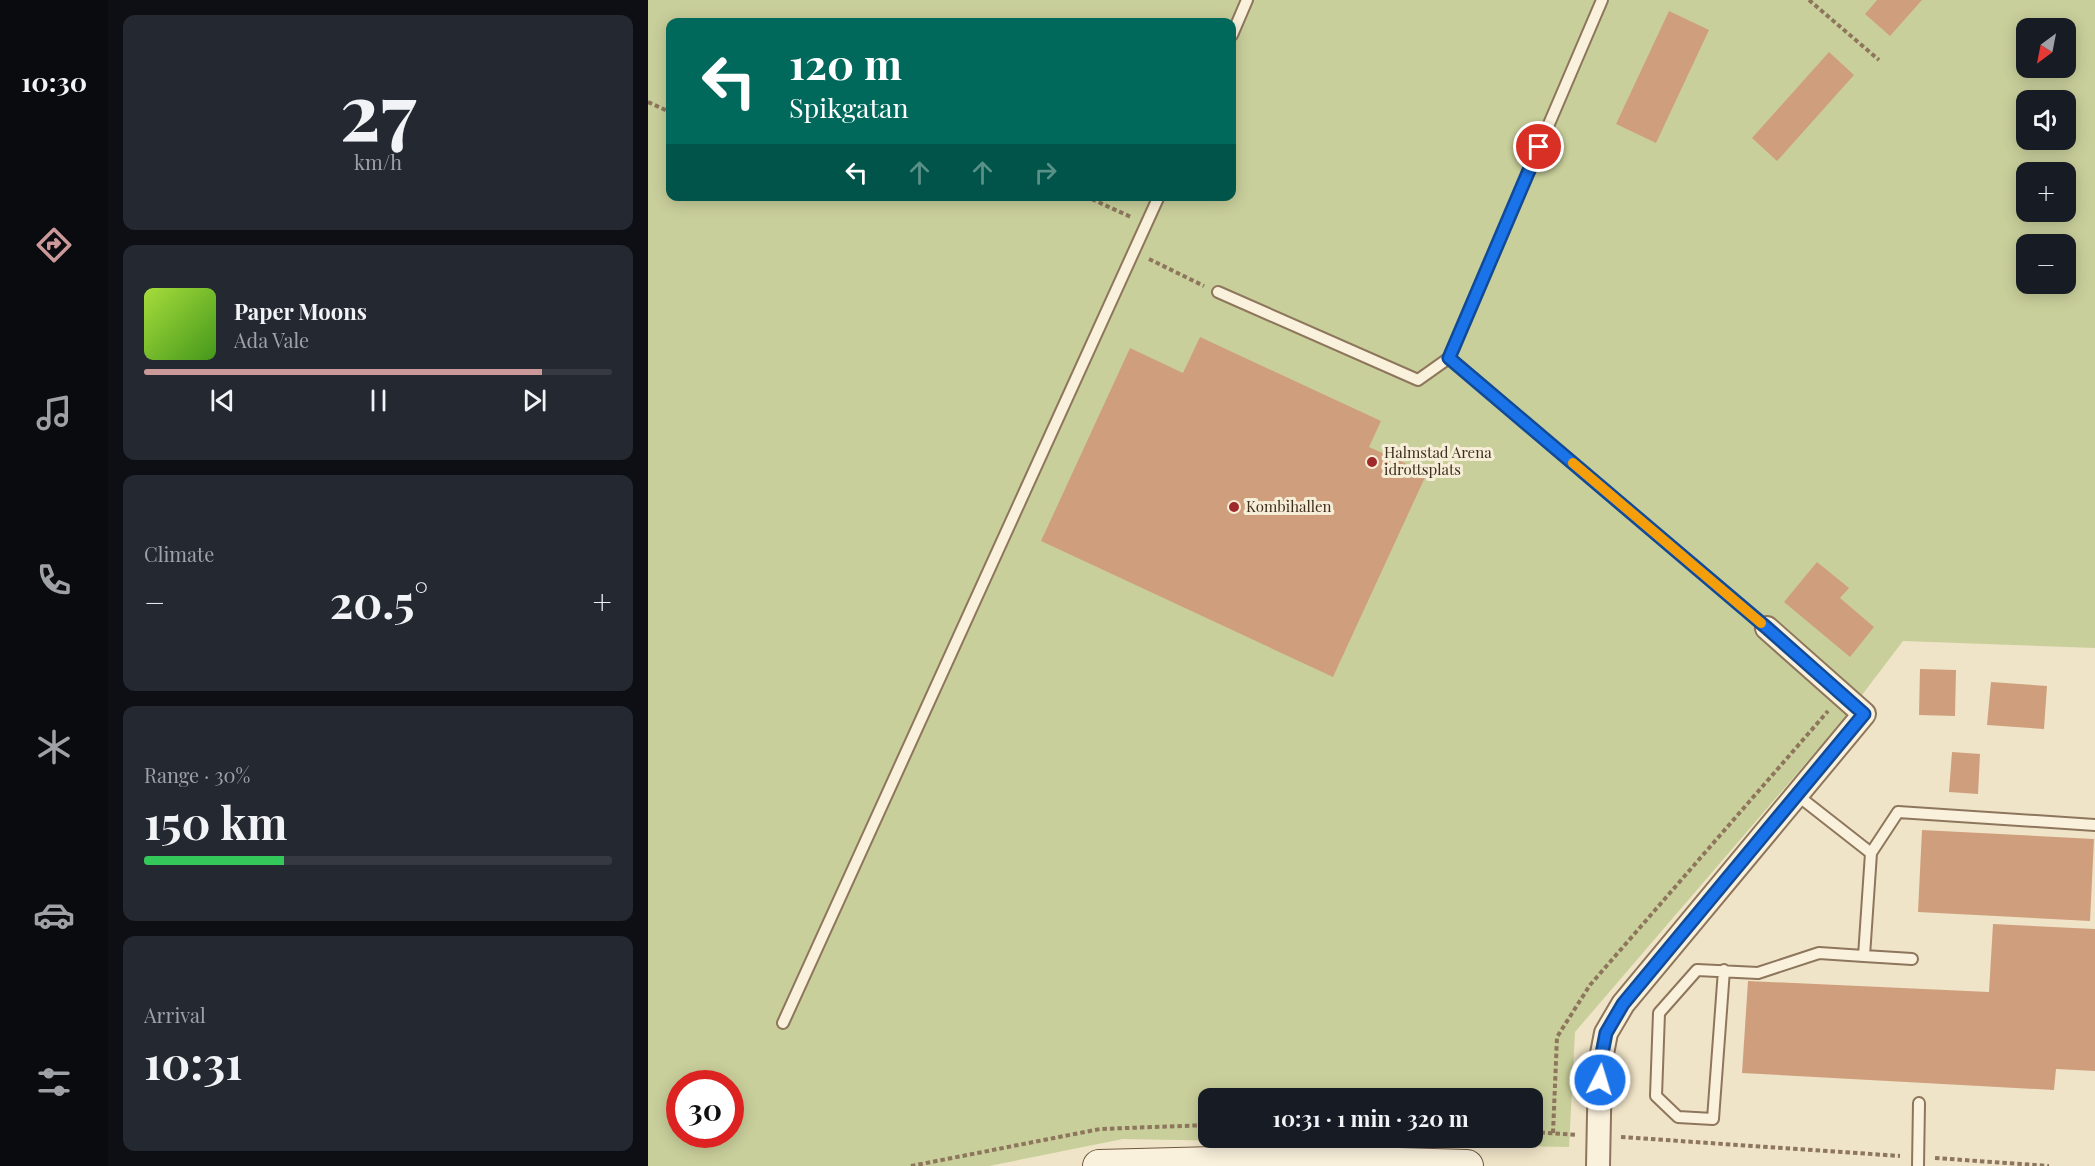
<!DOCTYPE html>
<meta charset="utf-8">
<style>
:root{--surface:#171b24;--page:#242831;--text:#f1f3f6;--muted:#9ea1a6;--line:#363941;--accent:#cc999b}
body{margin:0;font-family:"Playfair Display",serif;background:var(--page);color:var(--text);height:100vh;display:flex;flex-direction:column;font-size:22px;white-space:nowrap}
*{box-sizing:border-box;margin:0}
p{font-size:20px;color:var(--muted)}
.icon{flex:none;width:33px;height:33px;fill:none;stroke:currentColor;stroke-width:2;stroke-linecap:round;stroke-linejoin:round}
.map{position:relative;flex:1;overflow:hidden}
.details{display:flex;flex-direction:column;gap:15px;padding:15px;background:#0d0f14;width:540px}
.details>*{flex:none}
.banner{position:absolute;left:18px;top:18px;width:570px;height:183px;border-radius:12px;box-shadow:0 3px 15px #0003;background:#00695c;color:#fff;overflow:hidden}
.needle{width:39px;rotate:212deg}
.controls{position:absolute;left:1368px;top:18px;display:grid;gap:12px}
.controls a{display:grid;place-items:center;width:60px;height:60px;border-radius:12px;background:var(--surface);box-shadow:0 3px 15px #0003;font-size:30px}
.speed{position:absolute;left:18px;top:1070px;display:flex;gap:12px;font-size:30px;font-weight:700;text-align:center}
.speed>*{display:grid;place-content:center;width:78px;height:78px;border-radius:50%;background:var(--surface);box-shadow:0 3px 15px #0003;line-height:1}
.speed .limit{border:9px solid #d22;background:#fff;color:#111}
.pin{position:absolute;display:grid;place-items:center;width:51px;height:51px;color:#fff;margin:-26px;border:3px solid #fff;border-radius:50%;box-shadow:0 2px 6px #0007}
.me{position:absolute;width:66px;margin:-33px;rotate:5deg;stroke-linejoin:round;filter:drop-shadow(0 0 4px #0008)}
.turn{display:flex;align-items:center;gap:21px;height:126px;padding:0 24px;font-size:27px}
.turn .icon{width:78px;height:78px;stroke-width:2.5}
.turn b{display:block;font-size:42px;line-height:51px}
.lanes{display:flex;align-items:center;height:57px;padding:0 24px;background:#0003;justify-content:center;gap:30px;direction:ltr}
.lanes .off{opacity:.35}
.big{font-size:45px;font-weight:700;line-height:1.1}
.details .card{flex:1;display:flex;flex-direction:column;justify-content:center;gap:9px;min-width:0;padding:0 21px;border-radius:12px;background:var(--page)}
.details .dial{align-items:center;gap:0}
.dial b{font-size:78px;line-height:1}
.song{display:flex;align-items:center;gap:18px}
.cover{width:72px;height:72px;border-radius:9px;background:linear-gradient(135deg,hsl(80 70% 55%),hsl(100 70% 35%))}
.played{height:6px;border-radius:3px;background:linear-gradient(90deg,var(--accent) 85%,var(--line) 85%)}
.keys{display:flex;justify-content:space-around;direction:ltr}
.heat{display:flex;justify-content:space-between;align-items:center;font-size:33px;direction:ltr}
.charge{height:9px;border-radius:4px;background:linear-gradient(90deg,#34c759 30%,var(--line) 0)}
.trip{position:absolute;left:550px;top:1088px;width:345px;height:60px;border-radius:12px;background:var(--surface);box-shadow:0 3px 15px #0003;font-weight:700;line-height:60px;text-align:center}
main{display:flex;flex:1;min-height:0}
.tab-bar{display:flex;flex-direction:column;width:108px;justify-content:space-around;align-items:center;background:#090b0e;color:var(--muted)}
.tab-bar .icon{width:42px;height:42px}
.tab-bar .current{color:var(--accent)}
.tab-bar b{font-size:27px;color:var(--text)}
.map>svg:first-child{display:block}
.green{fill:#c9cf9b;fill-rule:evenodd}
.building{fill:#cf9f7d}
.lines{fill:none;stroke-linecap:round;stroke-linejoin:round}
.lane-casing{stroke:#8d765c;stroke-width:14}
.street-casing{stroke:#8d765c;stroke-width:26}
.secondary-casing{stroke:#6f573f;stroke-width:34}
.path{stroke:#8d765c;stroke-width:4;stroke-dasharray:4.5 3;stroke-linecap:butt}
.lane{stroke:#faf1dc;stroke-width:10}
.street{stroke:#faf1dc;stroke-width:22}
.secondary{stroke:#faf1dc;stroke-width:32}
.route-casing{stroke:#114b97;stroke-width:15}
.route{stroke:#1a73e8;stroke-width:10}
.slow{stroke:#f59e0b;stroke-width:10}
.poi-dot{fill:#9e2a2b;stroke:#f7eed8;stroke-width:2}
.labels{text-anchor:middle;stroke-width:6;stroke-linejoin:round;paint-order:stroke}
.poi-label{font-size:15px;fill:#3d2e20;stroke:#f7eed8;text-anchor:start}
</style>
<main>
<nav class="tab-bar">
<b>10:30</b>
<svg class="icon current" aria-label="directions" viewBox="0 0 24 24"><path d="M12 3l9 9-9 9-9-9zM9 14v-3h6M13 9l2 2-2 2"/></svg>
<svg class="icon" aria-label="music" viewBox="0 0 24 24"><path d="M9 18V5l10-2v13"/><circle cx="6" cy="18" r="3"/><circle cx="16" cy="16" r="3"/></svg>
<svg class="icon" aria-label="phone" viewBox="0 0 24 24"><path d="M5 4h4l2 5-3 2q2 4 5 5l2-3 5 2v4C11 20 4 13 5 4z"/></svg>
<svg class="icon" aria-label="climate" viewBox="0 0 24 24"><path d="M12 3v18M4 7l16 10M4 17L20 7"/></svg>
<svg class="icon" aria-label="car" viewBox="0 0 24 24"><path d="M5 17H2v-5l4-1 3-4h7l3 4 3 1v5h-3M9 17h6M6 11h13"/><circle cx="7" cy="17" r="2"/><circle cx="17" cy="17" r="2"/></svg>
<svg class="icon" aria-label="filters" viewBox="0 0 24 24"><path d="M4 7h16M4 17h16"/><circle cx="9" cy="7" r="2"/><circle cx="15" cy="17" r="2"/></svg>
</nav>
<section class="details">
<div class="card dial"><b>27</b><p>km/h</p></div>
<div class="card">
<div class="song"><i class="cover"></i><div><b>Paper Moons</b><p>Ada Vale</p></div></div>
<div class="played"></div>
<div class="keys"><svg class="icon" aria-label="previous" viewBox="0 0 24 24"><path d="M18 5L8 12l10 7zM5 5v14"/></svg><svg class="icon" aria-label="pause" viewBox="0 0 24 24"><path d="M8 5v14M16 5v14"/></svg><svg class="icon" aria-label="next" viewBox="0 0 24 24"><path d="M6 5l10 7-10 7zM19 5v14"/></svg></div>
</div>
<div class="card"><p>Climate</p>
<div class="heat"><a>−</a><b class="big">20.5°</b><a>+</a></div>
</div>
<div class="card"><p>Range · 30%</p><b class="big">150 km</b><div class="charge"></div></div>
<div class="card"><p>Arrival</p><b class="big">10:31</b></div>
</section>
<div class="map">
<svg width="1447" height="1166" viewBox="0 0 1447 1166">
<rect width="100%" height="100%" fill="#f0e4c8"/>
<path class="green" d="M0,0H1447V648L1255,641L1195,720L927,1032L921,1147L475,1139L341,1166H0ZM22,22H584V196H22ZM1378,28H1418V68H1378ZM1378,100H1418V140H1378ZM1378,172H1418V212H1378ZM1378,244H1418V284H1378ZM32,1083H82V1134H32ZM561,1098H885V1137H561Z"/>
<path class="building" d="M1229,0H1274L1242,36L1217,14Z
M1021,11L1061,30L1008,143L968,124Z
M1181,52L1206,75L1129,161L1104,138Z
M552,337L733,421L721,447L779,473L685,677L393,541L482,348L535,373Z
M1169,562L1201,588L1192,598L1226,627L1202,657L1136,602Z
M1272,669L1308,670L1307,716L1271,715Z
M1343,682L1399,686L1396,729L1339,725Z
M1304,752L1332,754L1330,794L1301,792Z
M1274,830L1446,839L1442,921L1270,912Z
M1345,924L1447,929V1071L1408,1069L1406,1090L1094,1073L1100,981L1341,992Z"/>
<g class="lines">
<g class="lane-casing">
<path id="lane" d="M954,0L801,358L1119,628
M584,35L599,0
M570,292L770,380L801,358
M1149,795L1223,853
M1216,956L1264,959
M1076,970L1065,1119L1030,1117L1008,1096L1011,1013L1049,970L1110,973L1171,953L1216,956L1223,853L1250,812L1447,825
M135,1023L511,196
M1270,1166L1271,1103"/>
</g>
<g class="street-casing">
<path id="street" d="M950,1166L952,1064L958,1033L975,1004L1216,714L1119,628"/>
</g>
<g class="secondary-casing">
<path id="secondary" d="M451,1166L648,1161L819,1166"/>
</g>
<path class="path" d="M1161,0L1231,60
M0,102L22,112
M437,196L483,217
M501,259L556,286
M885,1132L929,1135
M905,1133L909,1037L942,985L1180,711
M973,1137L1252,1156
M1287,1158L1401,1166
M263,1166L452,1129L561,1125"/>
<use href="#lane" class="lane"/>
<use href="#street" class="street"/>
<use href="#secondary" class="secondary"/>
</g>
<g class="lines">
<g class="route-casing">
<path id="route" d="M891,147L801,358L1119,628L1216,714L975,1004L958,1033L952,1064V1080"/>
</g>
<use href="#route" class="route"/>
<path class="slow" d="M925,463L1113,623"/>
</g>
<g class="poi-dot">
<circle cx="724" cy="462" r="6"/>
<circle cx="586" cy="507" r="6"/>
</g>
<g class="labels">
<g class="poi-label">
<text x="736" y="458">Halmstad Arena<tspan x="736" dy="17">idrottsplats</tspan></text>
<text x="598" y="512">Kombihallen</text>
</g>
</g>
</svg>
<div class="controls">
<a><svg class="needle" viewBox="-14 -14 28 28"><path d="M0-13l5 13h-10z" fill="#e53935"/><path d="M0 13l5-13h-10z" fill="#9ea1a6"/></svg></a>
<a><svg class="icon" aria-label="sound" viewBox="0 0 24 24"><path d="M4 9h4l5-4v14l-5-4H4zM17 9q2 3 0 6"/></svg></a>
<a>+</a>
<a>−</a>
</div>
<div class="speed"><div class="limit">30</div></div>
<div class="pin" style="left:891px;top:147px;background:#d93025"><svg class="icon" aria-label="arrive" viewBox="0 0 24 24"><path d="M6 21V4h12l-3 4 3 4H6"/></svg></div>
<svg class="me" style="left:952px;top:1080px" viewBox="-20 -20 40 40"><circle r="17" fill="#1a73e8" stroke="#fff" stroke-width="3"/><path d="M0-11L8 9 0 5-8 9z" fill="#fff"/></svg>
<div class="trip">10:31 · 1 min · 320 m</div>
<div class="banner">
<div class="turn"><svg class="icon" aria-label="left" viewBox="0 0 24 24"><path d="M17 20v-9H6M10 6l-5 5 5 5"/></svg><div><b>120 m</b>Spikgatan</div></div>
<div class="lanes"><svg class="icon" aria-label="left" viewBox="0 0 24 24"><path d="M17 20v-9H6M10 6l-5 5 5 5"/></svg><svg class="icon off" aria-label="ahead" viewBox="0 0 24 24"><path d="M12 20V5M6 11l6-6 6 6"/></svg><svg class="icon off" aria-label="ahead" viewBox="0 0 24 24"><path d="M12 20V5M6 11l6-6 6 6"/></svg><svg class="icon off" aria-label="right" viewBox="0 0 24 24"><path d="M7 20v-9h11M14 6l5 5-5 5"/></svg></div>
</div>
</div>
</main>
